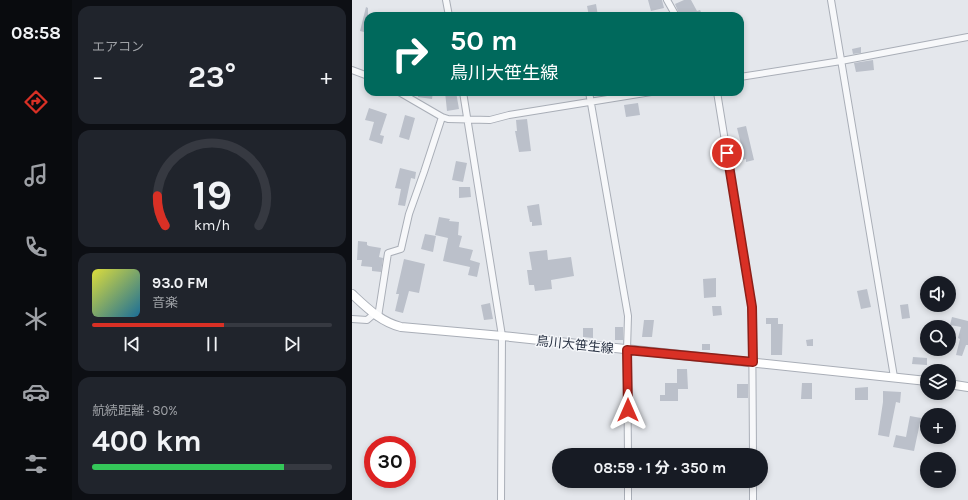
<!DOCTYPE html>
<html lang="ja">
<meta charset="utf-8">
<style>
:root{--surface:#171b24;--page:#20242c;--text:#f1f3f6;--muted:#9ea1a6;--line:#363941;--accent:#d93025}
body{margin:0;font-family:Karla,"Noto Sans JP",sans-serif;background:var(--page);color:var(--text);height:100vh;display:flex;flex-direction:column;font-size:15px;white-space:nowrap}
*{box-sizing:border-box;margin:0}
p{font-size:13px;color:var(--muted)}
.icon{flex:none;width:22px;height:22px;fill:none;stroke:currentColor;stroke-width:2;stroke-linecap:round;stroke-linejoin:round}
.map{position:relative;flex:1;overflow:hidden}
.sheet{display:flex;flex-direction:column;gap:6px;padding:6px;background:#0d0f14;width:280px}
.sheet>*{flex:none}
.hud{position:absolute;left:12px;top:12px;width:380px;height:84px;border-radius:12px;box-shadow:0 2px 6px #0003;background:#00695c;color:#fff;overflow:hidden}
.fabs{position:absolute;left:568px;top:276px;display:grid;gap:8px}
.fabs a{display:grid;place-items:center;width:36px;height:36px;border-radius:50%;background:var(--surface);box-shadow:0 2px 6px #0003;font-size:20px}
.speed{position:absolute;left:12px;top:436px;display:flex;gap:8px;font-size:20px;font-weight:700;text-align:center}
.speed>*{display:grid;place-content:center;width:52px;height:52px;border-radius:50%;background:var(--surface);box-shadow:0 2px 6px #0003;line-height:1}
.speed .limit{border:6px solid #d22;background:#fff;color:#111}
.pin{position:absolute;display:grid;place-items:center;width:34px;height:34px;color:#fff;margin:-17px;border:2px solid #fff;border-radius:50%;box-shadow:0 1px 4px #0007}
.me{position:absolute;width:44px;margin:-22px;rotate:0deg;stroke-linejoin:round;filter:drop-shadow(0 0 3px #0008)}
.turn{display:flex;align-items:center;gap:14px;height:84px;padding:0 20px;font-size:18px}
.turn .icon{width:52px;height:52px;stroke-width:2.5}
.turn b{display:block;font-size:28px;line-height:34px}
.big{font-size:30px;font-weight:700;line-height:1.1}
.sheet .card{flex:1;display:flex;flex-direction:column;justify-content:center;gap:6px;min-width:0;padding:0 14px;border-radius:12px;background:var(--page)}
.sheet .dial{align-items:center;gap:0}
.dial svg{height:104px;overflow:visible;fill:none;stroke:var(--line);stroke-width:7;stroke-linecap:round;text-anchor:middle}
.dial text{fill:var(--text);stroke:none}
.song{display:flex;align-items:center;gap:12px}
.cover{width:48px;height:48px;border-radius:6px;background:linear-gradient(135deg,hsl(60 70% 55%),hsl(200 70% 35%))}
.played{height:4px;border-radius:2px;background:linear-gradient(90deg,var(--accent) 55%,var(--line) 55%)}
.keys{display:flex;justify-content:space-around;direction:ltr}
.heat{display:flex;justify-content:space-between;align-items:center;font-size:22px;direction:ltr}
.charge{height:6px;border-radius:3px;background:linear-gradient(90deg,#34c759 80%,var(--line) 0)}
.trip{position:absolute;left:200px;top:448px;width:216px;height:40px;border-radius:20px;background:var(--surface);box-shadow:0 2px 6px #0003;font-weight:700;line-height:40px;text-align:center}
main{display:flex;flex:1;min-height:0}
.tabs{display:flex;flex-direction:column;width:72px;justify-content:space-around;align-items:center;background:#090b0e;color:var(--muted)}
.tabs .icon{width:28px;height:28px}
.tabs .selected{color:var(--accent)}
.tabs b{font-size:18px;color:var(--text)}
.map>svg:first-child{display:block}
.building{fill:#bbc0ca}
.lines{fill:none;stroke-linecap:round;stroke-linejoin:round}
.street-casing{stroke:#a9aeb7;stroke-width:8}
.secondary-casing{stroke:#a9aeb7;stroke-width:10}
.street{stroke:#f7f8fa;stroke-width:6}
.secondary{stroke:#fff;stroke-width:8}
.route-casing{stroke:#8d1f18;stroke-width:10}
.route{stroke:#d93025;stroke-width:7}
.labels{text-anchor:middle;stroke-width:3;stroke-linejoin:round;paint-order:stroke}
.street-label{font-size:13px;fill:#2b3445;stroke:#f4f6f9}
</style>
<main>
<nav class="tabs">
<b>08:58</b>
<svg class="icon selected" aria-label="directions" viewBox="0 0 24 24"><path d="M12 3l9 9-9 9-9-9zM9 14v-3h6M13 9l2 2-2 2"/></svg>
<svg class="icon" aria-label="music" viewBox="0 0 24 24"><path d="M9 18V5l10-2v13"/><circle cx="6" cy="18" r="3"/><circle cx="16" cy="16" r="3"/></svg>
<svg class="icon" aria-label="phone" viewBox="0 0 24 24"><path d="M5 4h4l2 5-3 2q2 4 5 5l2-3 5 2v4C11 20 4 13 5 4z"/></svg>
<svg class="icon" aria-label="climate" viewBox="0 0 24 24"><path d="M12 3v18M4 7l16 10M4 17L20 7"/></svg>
<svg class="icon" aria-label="car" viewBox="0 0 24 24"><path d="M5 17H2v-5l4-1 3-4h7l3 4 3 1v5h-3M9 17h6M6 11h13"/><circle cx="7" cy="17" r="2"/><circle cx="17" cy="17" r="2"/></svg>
<svg class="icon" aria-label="filters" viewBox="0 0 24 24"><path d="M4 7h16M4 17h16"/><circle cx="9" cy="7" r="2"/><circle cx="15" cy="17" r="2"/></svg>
</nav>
<section class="sheet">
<div class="card"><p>エアコン</p>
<div class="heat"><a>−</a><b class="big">23°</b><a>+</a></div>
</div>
<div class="card dial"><svg viewBox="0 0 100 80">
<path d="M14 69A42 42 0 1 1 86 69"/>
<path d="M14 69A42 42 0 0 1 8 46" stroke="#d93025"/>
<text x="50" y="56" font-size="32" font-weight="700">19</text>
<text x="50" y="72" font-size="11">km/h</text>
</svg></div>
<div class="card">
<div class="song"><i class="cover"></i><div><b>93.0 FM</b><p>音楽</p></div></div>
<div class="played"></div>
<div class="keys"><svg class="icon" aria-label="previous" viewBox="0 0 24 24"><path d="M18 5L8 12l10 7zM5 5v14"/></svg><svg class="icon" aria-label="pause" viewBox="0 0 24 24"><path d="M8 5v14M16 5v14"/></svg><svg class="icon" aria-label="next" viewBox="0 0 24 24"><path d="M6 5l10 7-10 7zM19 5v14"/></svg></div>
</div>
<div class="card"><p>航続距離 · 80%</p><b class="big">400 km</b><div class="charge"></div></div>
</section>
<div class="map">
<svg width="616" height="500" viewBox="0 0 616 500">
<rect width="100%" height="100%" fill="#e4e7ec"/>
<path class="building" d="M296,0H310L312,8L299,11Z
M332,0H339L345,11L348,10L351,16H328L323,4Z
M244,4L246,16H237L235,6Z
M14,7L16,8V33L8,31Z
M509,47V53L501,54L500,49Z
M521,60L522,70L504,72L502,63Z
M66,92H81L80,99L66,97Z
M93,92H104L107,109L95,111Z
M286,103L288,115L274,117L272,105Z
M17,108L35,114L28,135L32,136L30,144L17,140L22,122L13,120Z
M53,115L63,118L57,140L47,137Z
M175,119L179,151L167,152L163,131H165L164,120Z
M394,126L402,160L394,162V159L382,162V158H380L378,145L389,144L385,128Z
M104,161L115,163L111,182L100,180Z
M48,168L64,172L63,179L59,178L53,206L46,205L49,189L43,188Z
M107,187H118L119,197L107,198Z
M187,204L190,225L180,226V222H178L175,206Z
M87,217L98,219L97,221L107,222L106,235L110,236L107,247L121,250L118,260L128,263L125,277L116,275L118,267L91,261L96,238L83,235Z
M73,234L84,236L81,252L69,249Z
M6,241L15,242V245L17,246L29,248L27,257L31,258L29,272L20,271V267L9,266L10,260H5Z
M195,250L196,260L219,257L222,276L199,280L200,289L183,291L182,285H177L175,270H180L177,252Z
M52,259L73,264L67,293L57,291L51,313L43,311L47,294H44Z
M364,278V297L352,298L351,279Z
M515,289L519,307L509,309L505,291Z
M138,303L141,319L132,320L129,305Z
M556,304L558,318L550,319L548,305Z
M360,306H369L370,315L361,316Z
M600,317L616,321V345H614L610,356L604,355L608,339L606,338L609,327L598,325Z
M414,318H426V324H431L430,355H419V324H414Z
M292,320H302L300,337H290Z
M263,327H271V340H263Z
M231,328H241V338L231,337Z
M461,339V346H455L454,340Z
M350,344H358V350H350Z
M561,357L575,358V365L560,364Z
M325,369H335L336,389H326V401H308V395H313V383H325Z
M450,383H460V399H449Z
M385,384H396V398H385Z
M516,387V400H503V388Z
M531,391L549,392L548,403L544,402L537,437L526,435L531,402Z
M558,416L569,418L562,451L541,447L544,435L554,437Z"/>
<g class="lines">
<g class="street-casing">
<path id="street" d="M94,0L97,16
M315,0L324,16
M479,0L542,377
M0,70L16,76
M388,77L489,61L616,37
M47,92L90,117L96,119L138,120L157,115L299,92
M111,92L150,336L149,500
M237,92L276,316L275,350L276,455
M365,92L400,307L401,455
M26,317L36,253L49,249L57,214L72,172L90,117
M0,319L15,320L22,314
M276,481V500
M401,481V500"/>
</g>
<g class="secondary-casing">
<path id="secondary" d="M0,294C15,308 29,322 49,327L150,336L575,381
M597,384L616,387"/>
</g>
<use href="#street" class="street"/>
<use href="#secondary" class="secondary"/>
</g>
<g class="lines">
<g class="route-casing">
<path id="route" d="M276,410L275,350L401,362L400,307L375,153"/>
</g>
<use href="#route" class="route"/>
</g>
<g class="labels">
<g class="street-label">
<text transform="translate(223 344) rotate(6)" y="5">鳥川大笹生線</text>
</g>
</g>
</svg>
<div class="fabs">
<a><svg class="icon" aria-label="sound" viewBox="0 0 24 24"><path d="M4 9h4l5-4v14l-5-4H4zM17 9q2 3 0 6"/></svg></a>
<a><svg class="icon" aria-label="search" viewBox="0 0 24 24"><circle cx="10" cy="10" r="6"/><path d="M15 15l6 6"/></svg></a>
<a><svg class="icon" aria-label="layers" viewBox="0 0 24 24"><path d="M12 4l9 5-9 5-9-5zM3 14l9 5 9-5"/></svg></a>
<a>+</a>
<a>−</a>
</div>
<div class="speed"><div class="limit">30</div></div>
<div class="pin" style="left:375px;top:153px;background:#d93025"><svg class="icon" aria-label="arrive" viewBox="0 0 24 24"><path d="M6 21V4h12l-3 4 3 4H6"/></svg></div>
<svg class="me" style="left:276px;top:410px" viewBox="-20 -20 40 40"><path d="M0-17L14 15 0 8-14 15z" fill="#d93025" stroke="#fff" stroke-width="4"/></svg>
<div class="trip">08:59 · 1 分 · 350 m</div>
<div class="hud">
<div class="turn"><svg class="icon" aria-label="right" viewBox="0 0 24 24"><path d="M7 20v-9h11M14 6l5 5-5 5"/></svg><div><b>50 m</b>鳥川大笹生線</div></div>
</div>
</div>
</main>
